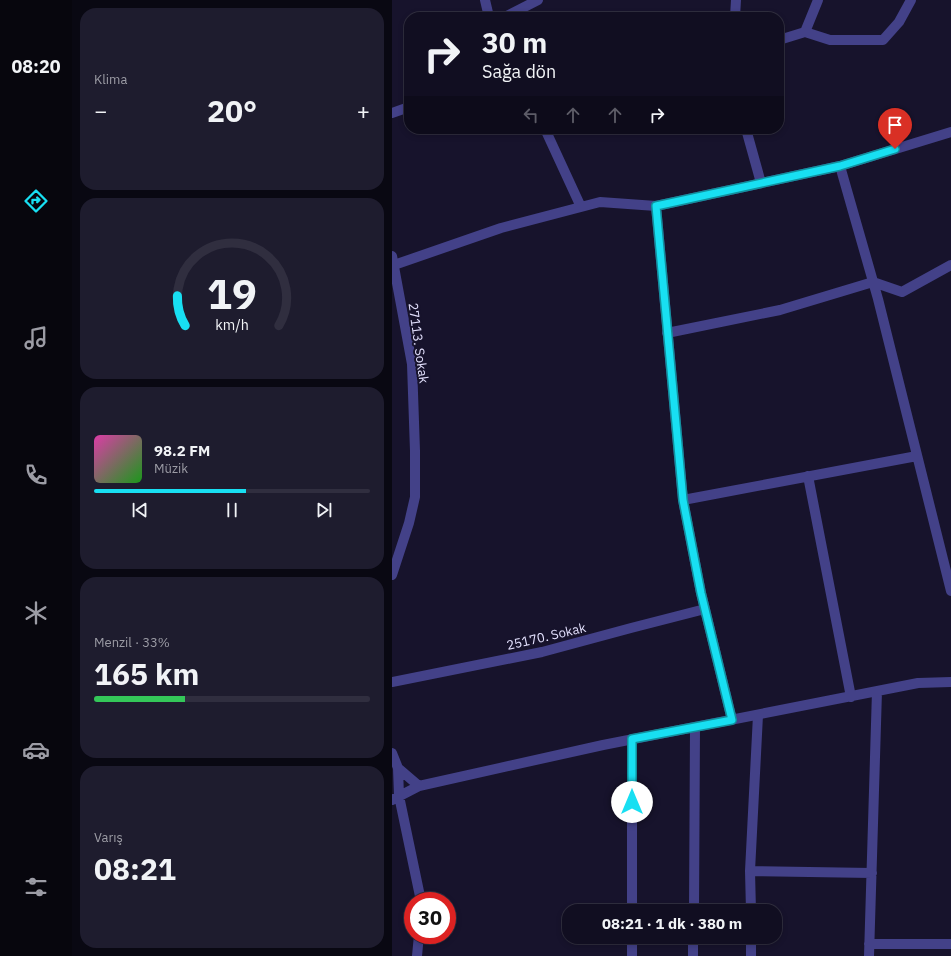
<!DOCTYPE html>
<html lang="tr">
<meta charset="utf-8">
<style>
:root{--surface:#110e21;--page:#1e1c2e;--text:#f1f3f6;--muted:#9c9ca5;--line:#302e3f;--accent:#18dff2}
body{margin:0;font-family:"IBM Plex Sans",sans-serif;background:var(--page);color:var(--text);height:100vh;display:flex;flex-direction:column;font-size:15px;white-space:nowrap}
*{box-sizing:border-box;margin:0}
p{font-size:13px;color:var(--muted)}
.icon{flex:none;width:22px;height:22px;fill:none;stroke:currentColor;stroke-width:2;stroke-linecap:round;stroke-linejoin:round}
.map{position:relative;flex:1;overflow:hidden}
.drawer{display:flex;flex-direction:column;gap:8px;padding:8px;background:#090812;width:320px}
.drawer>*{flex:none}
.banner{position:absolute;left:12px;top:12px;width:380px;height:122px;border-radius:16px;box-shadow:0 2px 6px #0003,0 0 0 1px var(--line);background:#110e21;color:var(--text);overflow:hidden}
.speed{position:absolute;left:12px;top:892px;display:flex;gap:8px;font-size:20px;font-weight:700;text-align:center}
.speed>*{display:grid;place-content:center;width:52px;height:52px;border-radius:50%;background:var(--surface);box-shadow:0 2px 6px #0003,0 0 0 1px var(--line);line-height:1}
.speed .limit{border:6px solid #d22;background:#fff;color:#111}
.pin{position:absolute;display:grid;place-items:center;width:34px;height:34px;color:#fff;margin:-41px -17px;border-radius:50% 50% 50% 0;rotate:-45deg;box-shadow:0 0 4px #0007}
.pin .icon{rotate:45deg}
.me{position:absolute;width:44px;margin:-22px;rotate:0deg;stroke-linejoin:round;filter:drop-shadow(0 0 3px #0008)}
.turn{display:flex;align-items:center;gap:14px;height:84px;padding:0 12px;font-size:18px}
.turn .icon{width:52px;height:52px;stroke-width:2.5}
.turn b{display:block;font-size:28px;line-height:34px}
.lanes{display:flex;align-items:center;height:38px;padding:0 12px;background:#0003;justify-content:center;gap:20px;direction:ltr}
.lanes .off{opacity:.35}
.big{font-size:30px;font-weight:700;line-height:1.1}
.drawer .card{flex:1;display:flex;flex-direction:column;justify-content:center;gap:6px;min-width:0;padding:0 14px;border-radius:16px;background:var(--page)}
.drawer .dial{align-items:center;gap:0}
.dial svg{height:104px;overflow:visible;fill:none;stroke:var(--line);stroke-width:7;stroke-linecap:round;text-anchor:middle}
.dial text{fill:var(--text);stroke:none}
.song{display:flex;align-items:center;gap:12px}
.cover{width:48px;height:48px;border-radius:6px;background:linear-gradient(135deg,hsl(320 70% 55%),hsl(120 70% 35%))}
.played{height:4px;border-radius:2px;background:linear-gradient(90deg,var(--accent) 55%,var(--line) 55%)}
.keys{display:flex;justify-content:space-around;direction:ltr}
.heat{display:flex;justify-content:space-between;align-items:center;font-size:22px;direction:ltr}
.charge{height:6px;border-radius:3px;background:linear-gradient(90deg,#34c759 33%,var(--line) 0)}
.trip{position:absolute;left:170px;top:904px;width:220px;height:40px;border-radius:16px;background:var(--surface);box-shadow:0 2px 6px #0003,0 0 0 1px var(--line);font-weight:700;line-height:40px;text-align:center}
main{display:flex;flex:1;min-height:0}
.dock{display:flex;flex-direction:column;width:72px;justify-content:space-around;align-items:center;background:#07060d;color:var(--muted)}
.dock .icon{width:28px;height:28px}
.dock .current{color:var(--accent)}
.dock b{font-size:18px;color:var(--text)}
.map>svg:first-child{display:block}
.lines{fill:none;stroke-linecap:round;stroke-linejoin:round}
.minor{stroke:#434188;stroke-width:10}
.route-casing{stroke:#10919d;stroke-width:10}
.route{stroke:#18dff2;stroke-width:7}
.labels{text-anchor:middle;stroke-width:4;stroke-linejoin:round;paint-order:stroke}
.street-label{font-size:13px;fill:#e3e0fd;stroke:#17132c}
</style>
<main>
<nav class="dock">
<b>08:20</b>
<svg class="icon current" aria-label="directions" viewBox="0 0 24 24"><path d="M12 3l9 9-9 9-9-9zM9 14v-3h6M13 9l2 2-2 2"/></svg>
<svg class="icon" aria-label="music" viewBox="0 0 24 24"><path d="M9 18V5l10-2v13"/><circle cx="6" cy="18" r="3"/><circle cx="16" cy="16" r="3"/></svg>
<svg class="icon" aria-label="phone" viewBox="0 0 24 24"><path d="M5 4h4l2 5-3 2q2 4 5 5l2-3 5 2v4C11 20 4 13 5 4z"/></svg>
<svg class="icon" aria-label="climate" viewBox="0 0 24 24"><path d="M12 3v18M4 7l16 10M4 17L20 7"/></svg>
<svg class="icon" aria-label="car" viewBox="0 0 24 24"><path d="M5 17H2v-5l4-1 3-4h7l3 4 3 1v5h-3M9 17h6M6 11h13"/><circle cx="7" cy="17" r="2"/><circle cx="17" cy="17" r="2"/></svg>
<svg class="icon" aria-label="filters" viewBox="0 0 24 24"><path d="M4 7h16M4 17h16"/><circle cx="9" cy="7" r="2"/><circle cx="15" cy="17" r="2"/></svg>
</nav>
<section class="drawer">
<div class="card"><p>Klima</p>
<div class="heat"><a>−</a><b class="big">20°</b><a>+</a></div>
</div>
<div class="card dial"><svg viewBox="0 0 100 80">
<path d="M14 69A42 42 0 1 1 86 69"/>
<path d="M14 69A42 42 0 0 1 8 46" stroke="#18dff2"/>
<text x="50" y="56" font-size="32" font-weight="700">19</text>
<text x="50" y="72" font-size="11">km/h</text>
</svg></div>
<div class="card">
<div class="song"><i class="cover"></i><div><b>98.2 FM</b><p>Müzik</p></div></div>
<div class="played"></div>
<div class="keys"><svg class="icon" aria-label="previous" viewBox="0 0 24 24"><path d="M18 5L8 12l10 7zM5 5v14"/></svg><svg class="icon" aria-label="pause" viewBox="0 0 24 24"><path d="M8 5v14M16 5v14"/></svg><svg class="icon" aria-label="next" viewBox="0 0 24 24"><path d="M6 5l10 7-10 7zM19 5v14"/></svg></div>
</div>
<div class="card"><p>Menzil · 33%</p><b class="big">165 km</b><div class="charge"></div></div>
<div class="card"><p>Varış</p><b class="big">08:21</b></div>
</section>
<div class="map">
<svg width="559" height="956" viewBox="0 0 559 956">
<rect width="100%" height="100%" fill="#17132c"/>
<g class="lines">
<path class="minor" d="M93,0L97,17
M113,17L146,0
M343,17L344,0
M413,32L426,0
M387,40L413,32L438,40H491L507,22L519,0
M0,113L17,107
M153,129L189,207
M354,129L369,183
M448,166L486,299L559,591
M0,256L20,364L23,451V497L17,523L0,575
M2,265L109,228L208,202L264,206
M275,333L388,310L481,282L510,292L559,265
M416,476L459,697
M291,500L525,456
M0,682L150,652L239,628L313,609
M340,720L309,593L291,500L264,206L448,166L559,132
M240,739V911
M0,753L6,768L27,786
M6,768L7,796L29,901
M0,800L27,786L211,745L526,683L559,682
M358,871L480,873
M302,911L303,727
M359,911L358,871L366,715
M240,937V956
M359,937V956
M477,944H559
M25,956L27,935
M301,956V937
M477,956L485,691"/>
</g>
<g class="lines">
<g class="route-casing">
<path id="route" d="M240,802V739L340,720L309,593L291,500L264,206L448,166L503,149"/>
</g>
<use href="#route" class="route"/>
</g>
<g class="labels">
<g class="street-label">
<text transform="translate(27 343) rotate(82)" y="5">27113. Sokak</text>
<text transform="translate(154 636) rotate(-13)" y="5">25170. Sokak</text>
</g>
</g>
</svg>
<div class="speed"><div class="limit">30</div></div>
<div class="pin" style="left:503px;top:149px;background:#d93025"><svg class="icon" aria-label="arrive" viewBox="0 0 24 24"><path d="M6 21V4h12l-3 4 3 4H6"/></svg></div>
<svg class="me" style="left:240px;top:802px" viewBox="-20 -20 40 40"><circle r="19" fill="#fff"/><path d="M0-13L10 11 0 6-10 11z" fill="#18dff2"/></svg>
<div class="trip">08:21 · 1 dk · 380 m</div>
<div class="banner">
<div class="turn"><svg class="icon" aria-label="right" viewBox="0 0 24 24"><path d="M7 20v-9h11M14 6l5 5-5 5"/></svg><div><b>30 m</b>Sağa dön</div></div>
<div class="lanes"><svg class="icon off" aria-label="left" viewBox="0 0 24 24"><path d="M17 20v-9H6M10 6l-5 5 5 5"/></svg><svg class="icon off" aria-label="ahead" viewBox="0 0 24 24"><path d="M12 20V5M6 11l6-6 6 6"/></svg><svg class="icon off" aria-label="ahead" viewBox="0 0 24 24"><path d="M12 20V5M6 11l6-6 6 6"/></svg><svg class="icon" aria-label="right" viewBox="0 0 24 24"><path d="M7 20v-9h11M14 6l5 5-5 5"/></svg></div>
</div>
</div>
</main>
